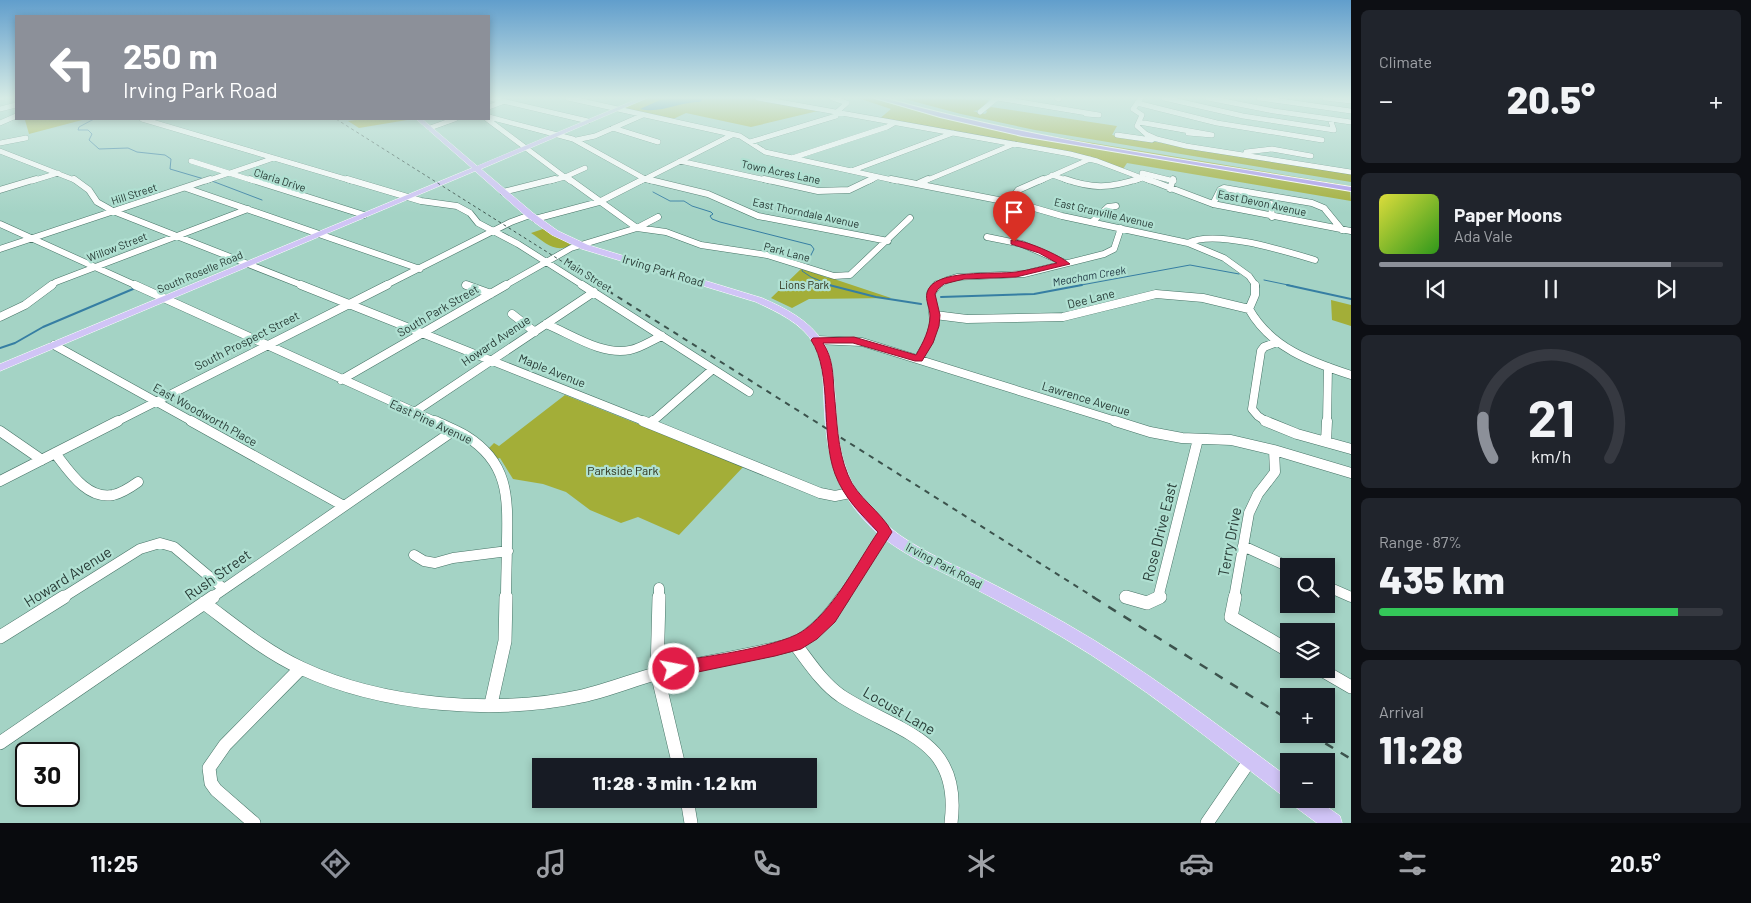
<!DOCTYPE html>
<meta charset="utf-8">
<style>
:root{--surface:#171b24;--page:#20242c;--text:#f1f3f6;--muted:#9ea1a6;--line:#363941;--accent:#8c9099}
body{margin:0;font-family:Barlow,sans-serif;background:var(--page);color:var(--text);height:100vh;display:flex;flex-direction:column;font-size:19px;white-space:nowrap}
*{box-sizing:border-box;margin:0}
p{font-size:16px;color:var(--muted)}
.icon{flex:none;width:28px;height:28px;fill:none;stroke:currentColor;stroke-width:2;stroke-linecap:round;stroke-linejoin:round}
.map{position:relative;flex:1;overflow:hidden}
.details{display:flex;flex-direction:column;gap:10px;padding:10px;background:#0d0f14;width:400px}
.details>*{flex:none}
.guide{position:absolute;left:15px;top:15px;width:475px;height:105px;border-radius:0px;box-shadow:0 2px 8px #0003;background:#8c9099;color:#fff;overflow:hidden}
.controls{position:absolute;left:1280px;top:558px;display:grid;gap:10px}
.controls a{display:grid;place-items:center;width:55px;height:55px;border-radius:0px;background:var(--surface);box-shadow:0 2px 8px #0003;font-size:25px}
.speed{position:absolute;left:15px;top:742px;display:flex;gap:10px;font-size:25px;font-weight:700;text-align:center}
.speed>*{display:grid;place-content:center;width:65px;height:65px;border-radius:50%;background:var(--surface);box-shadow:0 2px 8px #0003;line-height:1}
.speed .limit{border:2px solid #111;border-radius:8px;background:#fff;color:#111}
.pin{position:absolute;display:grid;place-items:center;width:42px;height:42px;color:#fff;margin:-51px -21px;border-radius:50% 50% 50% 0;rotate:-45deg;box-shadow:0 0 5px #0007}
.pin .icon{rotate:45deg}
.me{position:absolute;width:55px;margin:-28px;rotate:79deg;stroke-linejoin:round;filter:drop-shadow(0 0 4px #0008)}
.turn{display:flex;align-items:center;gap:18px;height:105px;padding:0 25px;font-size:22px}
.turn .icon{width:65px;height:65px;stroke-width:2.5}
.turn b{display:block;font-size:35px;line-height:42px}
.big{font-size:38px;font-weight:800;line-height:1.1}
.details .tile{flex:1;display:flex;flex-direction:column;justify-content:center;gap:8px;min-width:0;padding:0 18px;border-radius:8px;background:var(--page)}
.details .dial{align-items:center;gap:0}
.dial svg{height:130px;overflow:visible;fill:none;stroke:var(--line);stroke-width:7;stroke-linecap:round;text-anchor:middle}
.dial text{fill:var(--text);stroke:none}
.song{display:flex;align-items:center;gap:15px}
.cover{width:60px;height:60px;border-radius:8px;background:linear-gradient(135deg,hsl(60 70% 55%),hsl(110 70% 35%))}
.played{height:5px;border-radius:2px;background:linear-gradient(90deg,var(--accent) 85%,var(--line) 85%)}
.keys{display:flex;justify-content:space-around;direction:ltr}
.heat{display:flex;justify-content:space-between;align-items:center;font-size:28px;direction:ltr}
.charge{height:8px;border-radius:4px;background:linear-gradient(90deg,#34c759 87%,var(--line) 0)}
.trip{position:absolute;left:532px;top:758px;width:285px;height:50px;border-radius:0px;background:var(--surface);box-shadow:0 2px 8px #0003;font-weight:800;line-height:50px;text-align:center}
.menu{display:flex;height:80px;justify-content:space-around;align-items:center;background:#090b0e;color:var(--muted)}
.menu .icon{width:35px;height:35px}
.menu .on{color:var(--accent)}
.menu b{font-size:22px;color:var(--text)}
main{display:flex;flex:1;min-height:0}
.map>svg:first-child{display:block}
.green{fill:#a3ae38}
.water{fill:#367ea3}
.lines{fill:none;stroke-linecap:round;stroke-linejoin:round}
.stream-far1{stroke:#367ea3;stroke-width:1}
.stream{stroke:#367ea3;stroke-width:2}
.minor-far4-casing{stroke:#467366;stroke-width:5.5}
.minor-far3-casing{stroke:#467366;stroke-width:7}
.minor-far2-casing{stroke:#467366;stroke-width:9}
.minor-far1-casing{stroke:#467366;stroke-width:11}
.minor-casing{stroke:#467366;stroke-width:14}
.major-casing{stroke:#fff;stroke-width:1}
.highway-casing{stroke:#fff;stroke-width:2}
.minor-far4{stroke:#fff;stroke-width:5}
.minor-far3{stroke:#fff;stroke-width:6}
.minor-far2{stroke:#fff;stroke-width:8}
.minor-far1{stroke:#fff;stroke-width:10}
.minor{stroke:#fff;stroke-width:13}
.major{fill:#d0c4f6;fill-rule:evenodd}
.highway{fill:#b19df0;fill-rule:evenodd}
.rail-far2{stroke:#3c534d;stroke-width:1;stroke-dasharray:3 3;stroke-linecap:butt}
.rail-far1{stroke:#3c534d;stroke-width:2;stroke-dasharray:5.5 5.5;stroke-linecap:butt}
.rail{stroke:#3c534d;stroke-width:2.5;stroke-dasharray:9 9;stroke-linecap:butt}
.route{fill:#e11d48;stroke:#92132f}
.labels{text-anchor:middle;stroke-width:4.5;stroke-linejoin:round;paint-order:stroke}
.far-street-label{font-size:11px;fill:#283b36;stroke:#b0e0d2}
.far-water-label{font-size:11px;font-style:italic;fill:#1e3542;stroke:#b0e0d2}
.far-park-label{font-size:11px;fill:#2c2f19;stroke:#b0e0d2}
.street-label{font-size:12px;fill:#283b36;stroke:#b0e0d2}
.park-label{font-size:12px;fill:#2c2f19;stroke:#b0e0d2}
.near-street-label{font-size:15px;fill:#283b36;stroke:#b0e0d2}
</style>
<main>
<div class="map">
<svg width="1351" height="823" viewBox="0 0 1351 823">
<rect width="100%" height="100%" fill="#a4d3c5"/>
<path class="green" d="M648,98H754L822,110L751,127L686,113L671,120L624,108Z
M858,98H870L939,117L1048,140L1350,191L1351,201L1127,163L1123,169L1099,160L878,120L891,109Z
M884,98L954,116L1039,134L1351,186V188L1038,135L995,126Z
M901,98L989,100L980,110L973,111L985,114L987,112L986,110L991,107L1117,126L1112,135L1351,173V182L1035,130L961,114Z
M33,119H86L29,134L25,120Z
M363,119H413L359,128L348,121Z
M543,229L568,243L571,245C555,254 545,242 531,233Z
M802,268L828,278L830,276L837,280L891,298L809,299L792,308L771,298Z
M1331,300L1351,305V326L1332,320Z
M565,395L744,466L679,535L638,517L621,523L590,510L566,492L543,484L513,479L500,458L497,459L487,450L494,443L499,446Z"/>
<path class="water" d="M672,98H704L700,102C679,102 660,114 640,109L660,100Z"/>
<g class="lines">
<path class="stream-far1" d="M94,119L79,127L78,130H88L92,134L89,140L99,149L128,148L137,152L165,155L171,159L170,169L204,179
M212,181L262,200
M653,192L670,201H684L692,206L711,212L713,214L710,216L712,219L720,222L811,245L814,249L806,265
M803,268L802,271L811,277L833,286
M1264,280L1293,286
M1076,286L1190,265L1239,274"/>
<path class="stream" d="M829,285L876,297L921,304
M1287,285L1351,299
M941,297L1034,294L1082,285
M0,348L15,343L43,327L133,289"/>
<g class="minor-far4-casing">
<path id="minor-far4" d="M0,98H2
M490,98L588,121
M568,98L740,136L765,152L897,181
M758,98L1070,154L1097,161L1150,181
M997,98L1099,115L1086,114
M1057,98L1059,99
M1141,98L1133,109L1142,115L1137,126L1146,134L1157,139L1186,146L1351,172
M1164,98L1243,116L1334,130L1330,119
M1208,98L1274,111L1351,122
M1259,98L1351,111
M1325,98L1351,101
M1137,103L1217,123L1322,140
M489,107L505,101
M0,109L16,105
M980,112L997,98
M489,117L573,139L645,179L652,181
M142,119L352,181
M487,119L570,181
M1139,122L1212,135L1188,133
M0,123L16,116
M430,128L455,119
M613,128L658,142
M1117,135L1152,140
M576,140L595,136L643,115
M750,142L836,116L838,111L847,103L832,98
M0,143L26,138
M0,151L77,181
M1246,152L1272,149L1311,156
M792,158L887,127L894,123
M191,161L254,181
M680,161L770,181
M851,171L953,133
M1142,173L1174,181
M1052,175L1069,181
M32,181L58,173
M206,181L274,158
M550,181L565,177L585,168
M641,181L732,135
M869,181L877,177
M925,181L1014,144
M1040,181L1090,159
M1134,181L1143,178"/>
</g>
<g class="minor-far3-casing">
<path id="minor-far3" d="M74,179L89,190L97,202L113,211L304,286
M250,179L364,215
M347,179L421,201L457,206L470,213L478,223L518,244L584,286
M569,179L637,228L666,232L701,245L767,255L834,276L850,275L910,218
M646,179L708,194L758,216L888,241
M764,179L818,191L849,190L872,179
M891,179L1024,205L1062,216L1188,243L1224,258L1249,276L1256,286
M1065,179C1093,189 1110,188 1138,179
M1147,179L1213,204L1351,231
M919,183L928,179
M186,188L420,269
M1170,189L1173,179
M0,190L36,179
M503,192L555,179
M1009,202L1018,190L1043,179
M1213,204L1220,190L1224,188L1312,203L1324,208L1342,230
M1271,204L1272,217
M535,219L599,202L644,179
M1092,222L1108,207L1116,206
M0,224L137,286
M987,237L1022,244L1065,263
M1188,243C1215,229 1285,251 1315,260
M0,249L210,179
M466,285L470,286
M50,286L56,282L248,209
M384,286L511,222L530,215
M504,286L571,248L637,228L658,217
M936,286L947,280L957,277L1024,274L1104,254L1114,249L1121,228"/>
</g>
<g class="minor-far2-casing">
<path id="minor-far2" d="M135,285L437,422
M301,285L646,422
M466,285L491,294
M582,285L749,392
M1255,285V295L1249,309C1271,348 1311,362 1351,375
M512,314L535,332
M935,315L967,319L1063,317L1156,294L1203,298L1249,309
M0,317L25,305L52,285
M546,324C571,334 602,356 630,350C641,348 652,340 662,336
M816,340L862,342L1119,422
M54,345L193,422
M918,359L930,339L934,322L931,293L937,285
M341,380L506,285
M413,413L594,292
M116,422L387,285
M652,422L713,369
M1267,422L1258,416L1252,409L1261,351L1264,347L1277,342
M1327,422L1328,367"/>
</g>
<g class="minor-far1-casing">
<path id="minor-far1" d="M191,421L344,506
M435,421C445,426 456,430 466,436C508,462 508,496 507,540C507,559 506,578 506,598
M643,421L820,493L835,496L850,493
M1115,421L1150,432L1182,438L1231,440L1274,450L1351,473
M1265,421L1297,434L1351,449
M650,424L653,421
M0,431L42,460
M1326,442L1327,421
M55,453C69,471 87,500 113,495C122,493 131,487 138,482
M0,481L118,421
M1243,546L1289,567
M414,555L424,561L435,563L453,558L508,551
M1326,586L1351,597
M1126,597L1129,598
M62,598L140,549L160,543L174,547L224,589
M211,598L453,431
M659,598V588
M842,598L885,532
M1158,598L1198,439
M1234,598L1249,513L1258,494L1275,472L1274,450"/>
</g>
<g class="minor-casing">
<path id="minor" d="M659,597L657,673L679,766
M1126,597L1147,603L1160,597
M1235,597L1231,617L1289,651
M204,603C235,626 266,652 301,668C382,706 495,715 582,696C609,690 635,679 662,672C706,662 751,655 795,644C816,631 829,617 843,597
M0,637L64,597
M795,644C809,662 822,683 841,696C898,733 962,737 951,823
M1320,669L1351,687
M491,704L505,641L506,597
M0,743L213,597
M687,799L691,823
M254,823L216,790L211,783L209,768L225,745L301,668
M1207,823L1250,760"/>
</g>
<g class="major-casing">
<path id="major" d="M640,98H647L481,169L533,213L558,231L588,245L762,298C785,308 809,320 823,342C833,359 833,377 835,396C837,444 842,483 878,517C905,544 941,559 975,575C1005,590 1035,606 1065,623C1144,668 1216,724 1289,778L1290,799L1283,796C1211,741 1140,683 1062,637C1030,618 997,600 964,583C931,566 893,551 867,523C832,486 826,449 824,400C823,381 824,361 814,344C802,323 777,312 756,302L582,249L552,235L527,217L475,171L0,371V364L472,168L416,119H422L477,166Z
M1292,799H1316L1340,816L1342,823H1317L1294,806Z"/>
</g>
<g class="highway-casing">
<path id="highway" d="M875,98H884C1037,141 1195,161 1351,187V191L1022,136L940,117Z"/>
</g>
<use href="#minor-far4" class="minor-far4"/>
<use href="#minor-far3" class="minor-far3"/>
<use href="#minor-far2" class="minor-far2"/>
<use href="#minor-far1" class="minor-far1"/>
<use href="#minor" class="minor"/>
<use href="#major" class="major"/>
<use href="#highway" class="highway"/>
<path class="rail-far2" d="M336,119L601,286"/>
<path class="rail-far1" d="M599,285L1095,598"/>
<path class="rail" d="M1093,597L1289,720
M1310,734L1351,759"/>
</g>
<linearGradient id="sky" x2="0" y2="1"><stop stop-color="#619ecc"/><stop offset="0.46" stop-color="#d6ebe5"/><stop offset="1" stop-color="#d6ebe5" stop-opacity="0"/></linearGradient>
<rect width="1351" height="213" fill="url(#sky)"/>
<path class="route" d="M1011,240C1023,239 1060,255 1070,264L1016,277L964,279L944,284L938,289L935,294L940,315L939,326L933,343L922,361H915L853,343H823C833,358 833,375 834,391C837,419 837,449 848,475C857,498 880,510 892,532L835,622L817,639L801,649L775,656L674,677L668,675L666,669L668,664L674,662C706,656 785,647 807,628C836,605 857,563 878,532C861,514 844,498 835,474C820,434 833,373 811,340L813,338L854,337L916,355C923,343 930,329 930,316C930,308 925,300 927,293C932,268 997,275 1016,272C1030,270 1044,266 1057,263L1039,253L1011,244Z"/>
<g class="labels">
<g class="far-street-label">
<text transform="translate(781 172) rotate(12)" y="4">Town Acres Lane</text>
<text transform="translate(280 180) rotate(18)" y="4">Claria Drive</text>
<text transform="translate(134 194) rotate(-18)" y="4">Hill Street</text>
<text transform="translate(1262 203) rotate(12)" y="4">East Devon Avenue</text>
<text transform="translate(806 213) rotate(12)" y="4">East Thorndale Avenue</text>
<text transform="translate(1104 213) rotate(13)" y="4">East Granville Avenue</text>
<text transform="translate(117 247) rotate(-21)" y="4">Willow Street</text>
<text transform="translate(787 252) rotate(15)" y="4">Park Lane</text>
<text transform="translate(200 272) rotate(-23)" y="4">South Roselle Road</text>
<text transform="translate(588 275) rotate(32)" y="4">Main Street</text>
</g>
<g class="far-water-label">
<text transform="translate(1089 276) rotate(-10)" y="4">Meacham Creek</text>
</g>
<g class="far-park-label">
<text x="804" y="289">Lions Park</text>
</g>
<g class="street-label">
<text transform="translate(663 271) rotate(17)" y="4">Irving Park Road</text>
<text transform="translate(1091 299) rotate(-14)" y="4">Dee Lane</text>
<text transform="translate(438 311) rotate(-30)" y="4">South Park Street</text>
<text transform="translate(247 341) rotate(-27)" y="4">South Prospect Street</text>
<text transform="translate(496 341) rotate(-34)" y="4">Howard Avenue</text>
<text transform="translate(552 371) rotate(22)" y="4">Maple Avenue</text>
<text transform="translate(1086 399) rotate(17)" y="4">Lawrence Avenue</text>
<text transform="translate(205 415) rotate(29)" y="4">East Woodworth Place</text>
<text transform="translate(431 422) rotate(25)" y="4">East Pine Avenue</text>
<text transform="translate(944 566) rotate(28)" y="4">Irving Park Road</text>
</g>
<g class="park-label">
<text x="623" y="475">Parkside Park</text>
</g>
<g class="near-street-label">
<text transform="translate(1160 532) rotate(-76)" y="5">Rose Drive East</text>
<text transform="translate(1230 542) rotate(-79)" y="5">Terry Drive</text>
<text transform="translate(218 575) rotate(-35)" y="5">Rush Street</text>
<text transform="translate(68 577) rotate(-32)" y="5">Howard Avenue</text>
<text transform="translate(899 711) rotate(30)" y="5">Locust Lane</text>
</g>
</g>
</svg>
<div class="controls">
<a><svg class="icon" aria-label="search" viewBox="0 0 24 24"><circle cx="10" cy="10" r="6"/><path d="M15 15l6 6"/></svg></a>
<a><svg class="icon" aria-label="layers" viewBox="0 0 24 24"><path d="M12 4l9 5-9 5-9-5zM3 14l9 5 9-5"/></svg></a>
<a>+</a>
<a>−</a>
</div>
<div class="speed"><div class="limit">30</div></div>
<div class="pin" style="left:1014px;top:242px;background:#d93025"><svg class="icon" aria-label="arrive" viewBox="0 0 24 24"><path d="M6 21V4h12l-3 4 3 4H6"/></svg></div>
<svg class="me" style="left:674px;top:669px" viewBox="-20 -20 40 40"><circle r="17" fill="#e11d48" stroke="#fff" stroke-width="3"/><path d="M0-11L8 9 0 5-8 9z" fill="#fff"/></svg>
<div class="trip">11:28 · 3 min · 1.2 km</div>
<div class="guide">
<div class="turn"><svg class="icon" aria-label="left" viewBox="0 0 24 24"><path d="M17 20v-9H6M10 6l-5 5 5 5"/></svg><div><b>250 m</b>Irving Park Road</div></div>
</div>
</div>
<section class="details">
<div class="tile"><p>Climate</p>
<div class="heat"><a>−</a><b class="big">20.5°</b><a>+</a></div>
</div>
<div class="tile">
<div class="song"><i class="cover"></i><div><b>Paper Moons</b><p>Ada Vale</p></div></div>
<div class="played"></div>
<div class="keys"><svg class="icon" aria-label="previous" viewBox="0 0 24 24"><path d="M18 5L8 12l10 7zM5 5v14"/></svg><svg class="icon" aria-label="pause" viewBox="0 0 24 24"><path d="M8 5v14M16 5v14"/></svg><svg class="icon" aria-label="next" viewBox="0 0 24 24"><path d="M6 5l10 7-10 7zM19 5v14"/></svg></div>
</div>
<div class="tile dial"><svg viewBox="0 0 100 80">
<path d="M14 69A42 42 0 1 1 86 69"/>
<path d="M14 69A42 42 0 0 1 8 44" stroke="#8c9099"/>
<text x="50" y="56" font-size="32" font-weight="700">21</text>
<text x="50" y="72" font-size="11">km/h</text>
</svg></div>
<div class="tile"><p>Range · 87%</p><b class="big">435 km</b><div class="charge"></div></div>
<div class="tile"><p>Arrival</p><b class="big">11:28</b></div>
</section>
</main>
<nav class="menu">
<b>11:25</b>
<svg class="icon on" aria-label="directions" viewBox="0 0 24 24"><path d="M12 3l9 9-9 9-9-9zM9 14v-3h6M13 9l2 2-2 2"/></svg>
<svg class="icon" aria-label="music" viewBox="0 0 24 24"><path d="M9 18V5l10-2v13"/><circle cx="6" cy="18" r="3"/><circle cx="16" cy="16" r="3"/></svg>
<svg class="icon" aria-label="phone" viewBox="0 0 24 24"><path d="M5 4h4l2 5-3 2q2 4 5 5l2-3 5 2v4C11 20 4 13 5 4z"/></svg>
<svg class="icon" aria-label="climate" viewBox="0 0 24 24"><path d="M12 3v18M4 7l16 10M4 17L20 7"/></svg>
<svg class="icon" aria-label="car" viewBox="0 0 24 24"><path d="M5 17H2v-5l4-1 3-4h7l3 4 3 1v5h-3M9 17h6M6 11h13"/><circle cx="7" cy="17" r="2"/><circle cx="17" cy="17" r="2"/></svg>
<svg class="icon" aria-label="filters" viewBox="0 0 24 24"><path d="M4 7h16M4 17h16"/><circle cx="9" cy="7" r="2"/><circle cx="15" cy="17" r="2"/></svg>
<b>20.5°</b>
</nav>
